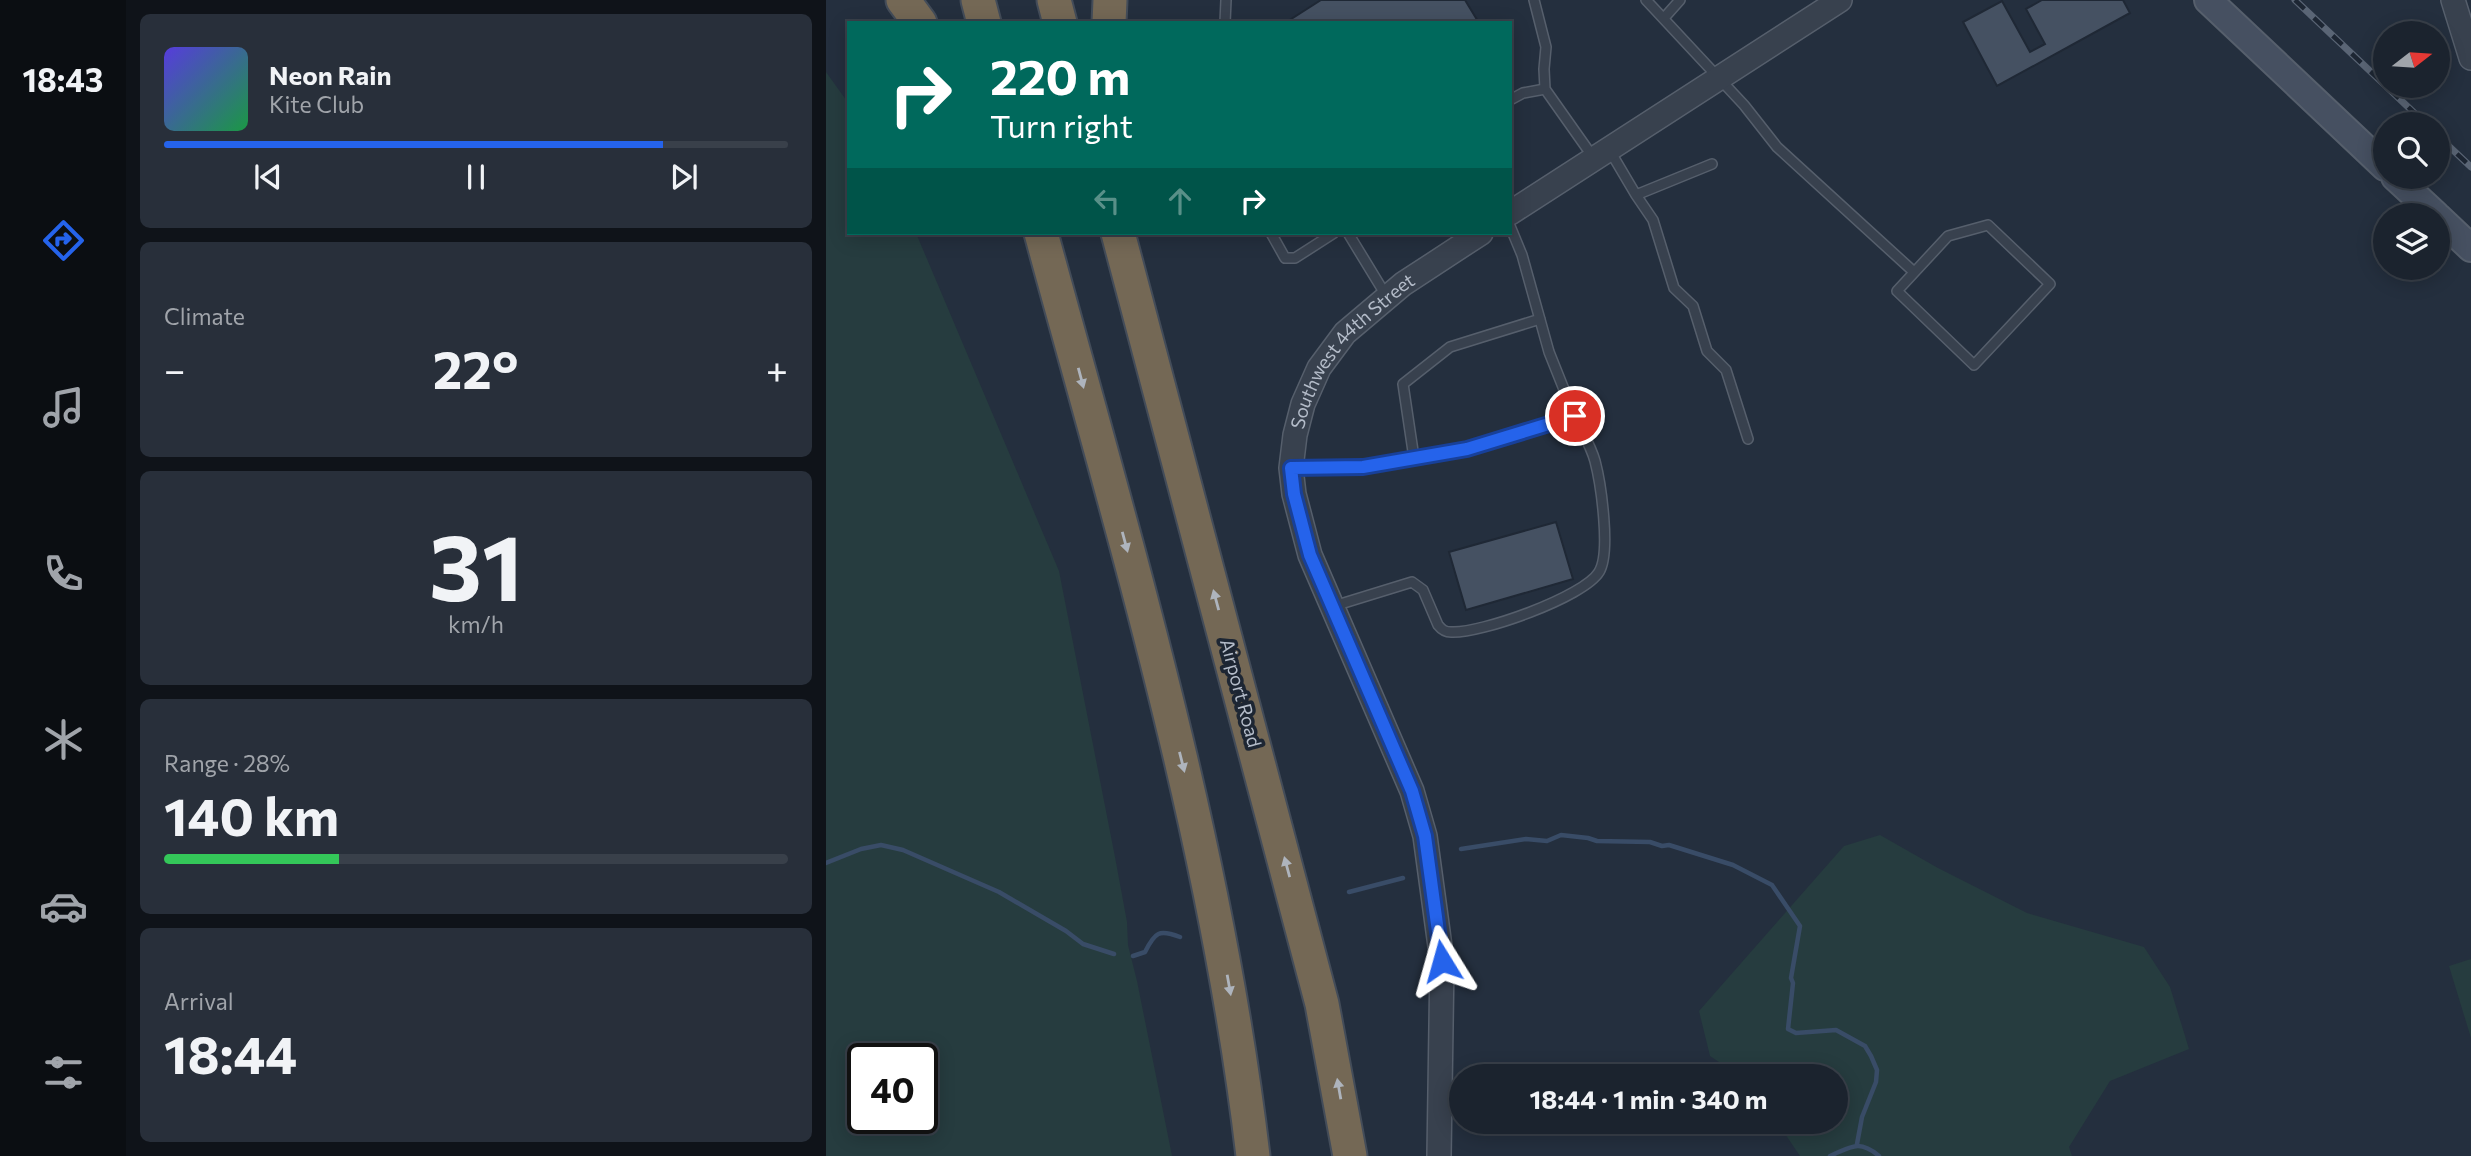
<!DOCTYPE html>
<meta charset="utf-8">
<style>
:root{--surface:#1b232e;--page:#282f3a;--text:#f1f3f6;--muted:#a0a4aa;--line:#39404a;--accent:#2563eb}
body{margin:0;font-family:Commissioner,sans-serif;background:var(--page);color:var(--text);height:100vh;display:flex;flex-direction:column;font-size:26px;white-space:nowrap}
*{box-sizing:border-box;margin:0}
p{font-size:23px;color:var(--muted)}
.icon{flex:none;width:38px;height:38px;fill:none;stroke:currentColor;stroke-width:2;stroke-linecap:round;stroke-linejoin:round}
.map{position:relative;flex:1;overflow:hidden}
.details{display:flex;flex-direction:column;gap:14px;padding:14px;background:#0f1319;width:700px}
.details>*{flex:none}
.banner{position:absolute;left:21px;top:21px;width:665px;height:214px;border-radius:0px;box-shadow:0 4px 18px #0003,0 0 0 2px var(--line);background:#00695c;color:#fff;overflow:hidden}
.needle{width:46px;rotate:73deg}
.buttons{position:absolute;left:1547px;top:21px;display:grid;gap:14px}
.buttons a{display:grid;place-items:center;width:77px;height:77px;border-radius:50%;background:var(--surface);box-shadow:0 4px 18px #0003,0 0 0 2px var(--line);font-size:35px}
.speed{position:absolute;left:21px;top:1043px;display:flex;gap:14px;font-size:35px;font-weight:700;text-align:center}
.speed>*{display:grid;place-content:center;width:91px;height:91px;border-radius:50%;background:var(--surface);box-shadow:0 4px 18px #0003,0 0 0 2px var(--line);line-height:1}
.speed .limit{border:4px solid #111;border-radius:10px;background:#fff;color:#111}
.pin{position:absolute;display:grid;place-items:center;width:60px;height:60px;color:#fff;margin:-30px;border:4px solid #fff;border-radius:50%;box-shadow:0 2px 7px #0007}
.me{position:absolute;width:77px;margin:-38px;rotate:352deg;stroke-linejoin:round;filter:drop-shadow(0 0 5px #0008)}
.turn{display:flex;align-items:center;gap:24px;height:147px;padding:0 28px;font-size:32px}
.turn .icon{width:91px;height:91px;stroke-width:2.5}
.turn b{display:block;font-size:49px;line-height:60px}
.lanes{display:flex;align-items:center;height:66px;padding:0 28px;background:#0003;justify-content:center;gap:35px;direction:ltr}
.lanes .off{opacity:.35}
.big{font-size:52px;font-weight:700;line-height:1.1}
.details .widget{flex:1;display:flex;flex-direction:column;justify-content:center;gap:10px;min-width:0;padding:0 24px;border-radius:10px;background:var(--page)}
.details .dial{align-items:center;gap:0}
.dial b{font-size:91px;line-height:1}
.song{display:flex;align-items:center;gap:21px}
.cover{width:84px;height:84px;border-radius:10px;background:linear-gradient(135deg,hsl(250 70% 55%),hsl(140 70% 35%))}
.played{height:7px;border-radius:4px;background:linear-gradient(90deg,var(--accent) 80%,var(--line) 80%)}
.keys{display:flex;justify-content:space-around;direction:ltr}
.heat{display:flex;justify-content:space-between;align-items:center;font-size:38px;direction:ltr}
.charge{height:10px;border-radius:5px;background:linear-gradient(90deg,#34c759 28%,var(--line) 0)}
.trip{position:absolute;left:623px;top:1064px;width:399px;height:70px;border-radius:35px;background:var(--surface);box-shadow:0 4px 18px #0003,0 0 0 2px var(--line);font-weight:700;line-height:70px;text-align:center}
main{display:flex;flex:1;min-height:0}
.tabs{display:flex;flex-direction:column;width:126px;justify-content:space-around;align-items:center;background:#0b0e12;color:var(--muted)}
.tabs .icon{width:49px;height:49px}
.tabs .active{color:var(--accent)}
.tabs b{font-size:32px;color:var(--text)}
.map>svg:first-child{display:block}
.green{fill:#263c3f;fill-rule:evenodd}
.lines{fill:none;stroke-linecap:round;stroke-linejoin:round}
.stream{stroke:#394c67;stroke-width:4.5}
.building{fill:#455162;stroke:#1f2835;stroke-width:2}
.service-casing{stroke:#565f6c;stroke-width:12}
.tertiary-casing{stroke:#565f6c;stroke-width:26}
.secondary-casing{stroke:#565f6c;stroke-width:30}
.motorway-casing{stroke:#434c59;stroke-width:37}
.service{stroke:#38414e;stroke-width:9}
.tertiary{stroke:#38414e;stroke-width:23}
.secondary{stroke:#465061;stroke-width:26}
.motorway{stroke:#746855;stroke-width:33}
.rail-casing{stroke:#5a6575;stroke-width:7}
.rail{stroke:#1d2633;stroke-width:4.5;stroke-dasharray:13;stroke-linecap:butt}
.oneway{fill:#aeb4bd}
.route-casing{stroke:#184099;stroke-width:18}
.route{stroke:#2563eb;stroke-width:12}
.labels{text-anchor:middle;stroke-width:7;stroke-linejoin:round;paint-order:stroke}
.street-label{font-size:19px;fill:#b4bcc9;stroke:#1d2633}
</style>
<main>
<nav class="tabs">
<b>18:43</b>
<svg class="icon active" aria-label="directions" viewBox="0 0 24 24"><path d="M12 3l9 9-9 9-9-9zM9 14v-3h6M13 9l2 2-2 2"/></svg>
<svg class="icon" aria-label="music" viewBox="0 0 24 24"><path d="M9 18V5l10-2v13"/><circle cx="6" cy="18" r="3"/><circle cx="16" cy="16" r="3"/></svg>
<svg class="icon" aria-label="phone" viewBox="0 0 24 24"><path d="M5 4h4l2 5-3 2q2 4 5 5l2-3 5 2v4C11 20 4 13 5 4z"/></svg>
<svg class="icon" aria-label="climate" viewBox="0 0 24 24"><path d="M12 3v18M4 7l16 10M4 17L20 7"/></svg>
<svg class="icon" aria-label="car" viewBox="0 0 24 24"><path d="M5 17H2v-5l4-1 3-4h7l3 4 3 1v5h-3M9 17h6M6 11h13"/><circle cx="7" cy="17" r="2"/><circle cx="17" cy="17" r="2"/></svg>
<svg class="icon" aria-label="filters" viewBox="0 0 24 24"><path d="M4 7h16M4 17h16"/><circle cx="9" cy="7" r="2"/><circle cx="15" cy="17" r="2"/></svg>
</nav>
<section class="details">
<div class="widget">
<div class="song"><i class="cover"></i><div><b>Neon Rain</b><p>Kite Club</p></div></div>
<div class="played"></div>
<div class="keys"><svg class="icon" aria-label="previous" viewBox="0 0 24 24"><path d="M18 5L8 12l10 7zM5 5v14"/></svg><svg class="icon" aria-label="pause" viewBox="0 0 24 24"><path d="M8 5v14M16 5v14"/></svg><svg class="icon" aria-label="next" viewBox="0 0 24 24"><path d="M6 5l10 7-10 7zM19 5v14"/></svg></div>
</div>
<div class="widget"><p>Climate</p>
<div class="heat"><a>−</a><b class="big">22°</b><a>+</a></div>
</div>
<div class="widget dial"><b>31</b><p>km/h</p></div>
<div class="widget"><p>Range · 28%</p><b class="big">140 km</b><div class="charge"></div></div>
<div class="widget"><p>Arrival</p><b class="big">18:44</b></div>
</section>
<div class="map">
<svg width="1645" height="1156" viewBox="0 0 1645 1156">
<rect width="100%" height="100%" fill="#242f3e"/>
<path class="green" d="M0,72L23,104V233H90L233,571L289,857L301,922L302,945L311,981L346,1156H0ZM37,1059H96V1118H37Z
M1054,835L1112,868L1201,913L1318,947L1344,987L1363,1049L1284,1081L1243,1147L1246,1156H974L951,1122H1010V1076H914L884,1056L873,1011L1018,846Z
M1645,959V1038L1623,966Z"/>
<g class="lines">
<path class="stream" d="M635,849L700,839L721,841L735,835L762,838L771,841L824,842L836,846L843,845L907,865L946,885L974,926L965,978L967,983L962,1029L970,1033L1010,1030L1039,1046L1045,1056L1051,1070L1050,1082L1036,1117L1031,1144
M0,863L35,849L55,845L77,850L173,892L240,931L257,944L288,954
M523,892L577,878
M307,956L319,952C329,932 333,929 354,937
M1004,1156C1025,1147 1033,1139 1053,1156"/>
</g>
<path class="building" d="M495,0H639L653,23H459Z
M1216,0H1297L1304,13L1171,86L1137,22L1176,1L1204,52L1219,44L1200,9Z
M730,522L747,579L640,610L623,552Z"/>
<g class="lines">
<g class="service-casing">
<path id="service" d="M708,0L720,47L718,69L719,89L767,157
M820,0L918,105L951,147L1088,272
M838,18L854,0
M399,23L400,0
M684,100L697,93L719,89
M784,151L810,195L886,164
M810,195L827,220L848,288L867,306L881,351L900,370L922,439
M1162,225L1224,284L1148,365L1071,291L1122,236Z
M445,233L459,258H469L508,233
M522,233L561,297
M588,458L577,384L624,347L714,319
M467,468L537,467L641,449L749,417L723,352L696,255L684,226
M508,606L586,582L597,590L612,625C616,630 619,632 625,632C654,634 758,597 773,572C785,553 775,484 769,461C765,446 755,430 749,417"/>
</g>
<g class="tertiary-casing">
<g id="tertiary">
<path d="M1627,0L1645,58"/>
<path d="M684,213L1014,0"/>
<path id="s1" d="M613,1156L616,961L599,836L586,791L484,555L468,494L465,468L469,435L477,404L493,368L519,333L577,284L655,233"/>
</g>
</g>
<g class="secondary-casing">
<path id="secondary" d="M1382,0L1559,167
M1569,177L1610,215
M1612,217L1645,248"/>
</g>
<g class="motorway-casing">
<path id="motorway" d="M77,0L94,23
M152,0L158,23
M228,0L234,23
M283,23L284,0
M215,233C298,538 390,841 427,1156
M292,233L496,1004L524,1156"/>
</g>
<use href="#service" class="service"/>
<use href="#tertiary" class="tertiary"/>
<use href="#secondary" class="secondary"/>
<use href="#motorway" class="motorway"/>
<g class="rail-casing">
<path id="rail" d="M1469,0L1600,124
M1612,136L1645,167"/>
</g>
<use href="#rail" class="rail"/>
</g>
<defs><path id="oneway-solid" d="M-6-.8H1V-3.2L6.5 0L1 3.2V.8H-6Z" transform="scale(1.75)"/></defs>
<g class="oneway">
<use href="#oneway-solid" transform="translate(255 378) rotate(75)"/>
<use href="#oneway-solid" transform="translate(299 542) rotate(75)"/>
<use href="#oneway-solid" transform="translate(390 600) rotate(-105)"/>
<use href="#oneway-solid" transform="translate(356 762) rotate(76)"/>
<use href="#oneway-solid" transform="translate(461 867) rotate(-105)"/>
<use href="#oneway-solid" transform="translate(403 985) rotate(80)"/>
<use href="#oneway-solid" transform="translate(513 1089) rotate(-100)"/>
</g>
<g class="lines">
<g class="route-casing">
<path id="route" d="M616,961L599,836L586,791L484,555L468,494L465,468L537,467L641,449L749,416"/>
</g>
<use href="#route" class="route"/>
</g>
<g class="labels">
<g class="street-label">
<text dy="7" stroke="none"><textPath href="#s1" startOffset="852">Southwest 44th Street</textPath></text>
<text transform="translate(415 693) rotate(75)" y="7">Airport Road</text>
</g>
</g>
</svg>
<div class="buttons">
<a><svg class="needle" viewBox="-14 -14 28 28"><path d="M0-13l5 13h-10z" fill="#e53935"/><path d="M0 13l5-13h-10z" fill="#a0a4aa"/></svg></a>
<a><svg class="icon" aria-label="search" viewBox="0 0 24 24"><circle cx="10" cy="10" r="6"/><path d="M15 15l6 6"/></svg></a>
<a><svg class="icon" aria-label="layers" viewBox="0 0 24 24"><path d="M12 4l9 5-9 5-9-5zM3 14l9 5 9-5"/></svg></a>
</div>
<div class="speed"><div class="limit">40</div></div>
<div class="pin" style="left:749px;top:416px;background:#d93025"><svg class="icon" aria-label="arrive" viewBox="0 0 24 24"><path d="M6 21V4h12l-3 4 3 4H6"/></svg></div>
<svg class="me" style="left:616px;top:961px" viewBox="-20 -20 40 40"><path d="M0-17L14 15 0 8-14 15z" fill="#2563eb" stroke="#fff" stroke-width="4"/></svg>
<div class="trip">18:44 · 1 min · 340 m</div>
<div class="banner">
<div class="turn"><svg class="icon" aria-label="right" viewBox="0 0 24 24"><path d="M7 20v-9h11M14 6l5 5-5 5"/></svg><div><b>220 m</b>Turn right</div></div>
<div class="lanes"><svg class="icon off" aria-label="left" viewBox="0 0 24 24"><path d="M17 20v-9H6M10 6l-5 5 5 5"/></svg><svg class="icon off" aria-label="ahead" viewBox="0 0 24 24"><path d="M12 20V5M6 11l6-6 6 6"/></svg><svg class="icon" aria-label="right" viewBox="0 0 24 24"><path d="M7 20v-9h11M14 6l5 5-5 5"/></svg></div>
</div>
</div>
</main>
